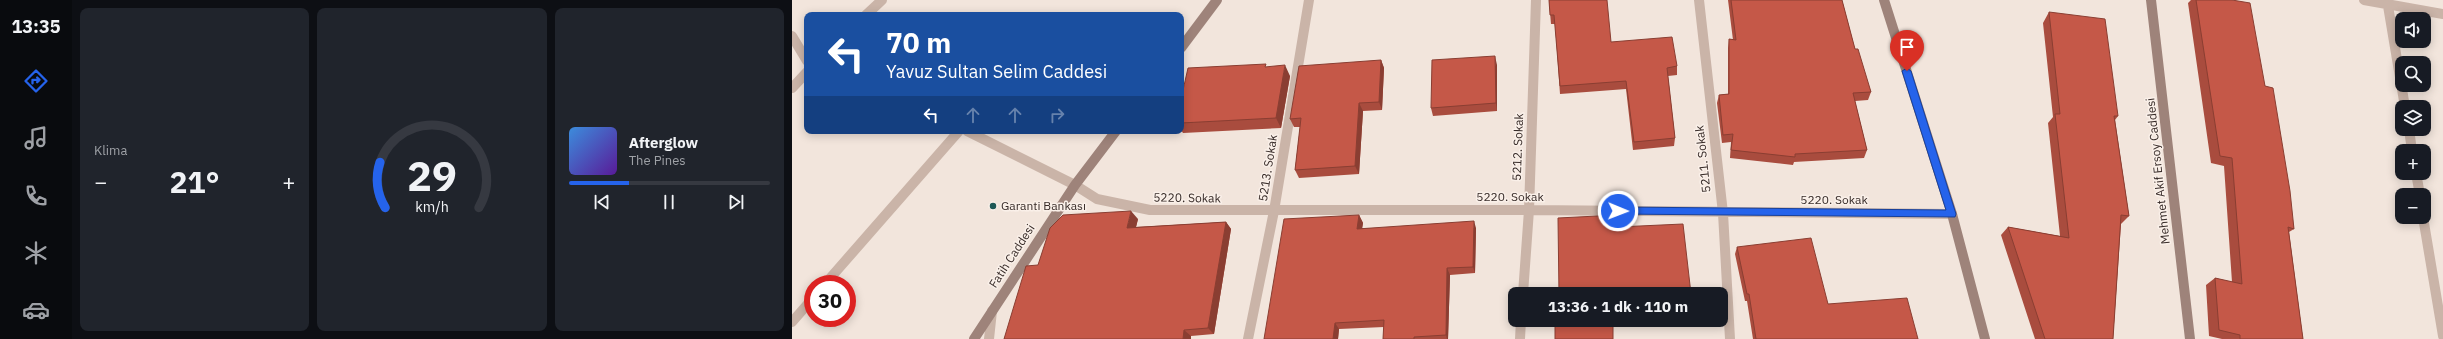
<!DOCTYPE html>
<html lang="tr">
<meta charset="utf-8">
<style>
:root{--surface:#171b24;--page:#20242c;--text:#f1f3f6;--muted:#9ea1a6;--line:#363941;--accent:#2563eb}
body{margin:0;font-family:"IBM Plex Sans",sans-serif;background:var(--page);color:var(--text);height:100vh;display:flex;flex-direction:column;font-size:15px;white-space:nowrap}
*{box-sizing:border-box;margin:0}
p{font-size:13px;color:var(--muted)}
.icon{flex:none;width:22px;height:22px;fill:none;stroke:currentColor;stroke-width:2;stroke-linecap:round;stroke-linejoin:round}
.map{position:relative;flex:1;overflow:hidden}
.sheet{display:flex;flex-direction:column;gap:8px;padding:8px;background:#0d0f14;width:720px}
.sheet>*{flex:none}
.top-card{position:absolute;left:12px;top:12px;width:380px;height:122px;border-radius:8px;box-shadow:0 2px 10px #0003;background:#1a4fa0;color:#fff;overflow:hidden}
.fabs{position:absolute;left:1603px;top:12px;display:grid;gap:8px}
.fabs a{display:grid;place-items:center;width:36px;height:36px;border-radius:8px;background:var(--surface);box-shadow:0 2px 10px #0003;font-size:20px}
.speed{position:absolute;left:12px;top:275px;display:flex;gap:8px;font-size:20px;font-weight:700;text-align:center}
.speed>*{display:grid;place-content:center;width:52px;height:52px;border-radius:50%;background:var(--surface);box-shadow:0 2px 10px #0003;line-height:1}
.speed .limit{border:6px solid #d22;background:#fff;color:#111}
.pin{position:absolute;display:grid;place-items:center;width:34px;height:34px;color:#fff;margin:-41px -17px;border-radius:50% 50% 50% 0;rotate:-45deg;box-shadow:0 0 4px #0007}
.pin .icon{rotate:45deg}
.me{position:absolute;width:44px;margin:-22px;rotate:91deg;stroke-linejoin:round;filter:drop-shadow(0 0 3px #0008)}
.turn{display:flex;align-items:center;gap:14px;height:84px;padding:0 16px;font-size:18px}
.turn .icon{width:52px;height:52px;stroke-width:2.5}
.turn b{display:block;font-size:28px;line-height:34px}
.lanes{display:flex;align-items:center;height:38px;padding:0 16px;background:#0003;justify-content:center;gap:20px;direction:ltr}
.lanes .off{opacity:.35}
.big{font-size:30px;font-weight:700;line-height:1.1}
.sheet .tile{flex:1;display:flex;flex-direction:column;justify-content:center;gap:6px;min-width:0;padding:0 14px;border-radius:8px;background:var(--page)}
.sheet .dial{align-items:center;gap:0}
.dial svg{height:104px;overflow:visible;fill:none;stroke:var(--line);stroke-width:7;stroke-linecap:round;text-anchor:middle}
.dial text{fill:var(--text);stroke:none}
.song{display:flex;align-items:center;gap:12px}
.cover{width:48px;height:48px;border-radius:6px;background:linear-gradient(135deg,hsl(210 70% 55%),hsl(270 70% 35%))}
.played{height:4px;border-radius:2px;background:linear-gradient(90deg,var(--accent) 30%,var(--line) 30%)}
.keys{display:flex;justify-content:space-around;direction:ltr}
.heat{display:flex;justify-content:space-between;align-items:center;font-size:22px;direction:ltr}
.sheet .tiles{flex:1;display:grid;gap:8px;grid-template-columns:repeat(3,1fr)}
.trip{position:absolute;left:716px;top:287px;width:220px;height:40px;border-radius:8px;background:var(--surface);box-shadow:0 2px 10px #0003;font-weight:700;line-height:40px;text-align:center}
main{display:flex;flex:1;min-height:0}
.menu{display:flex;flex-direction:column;width:72px;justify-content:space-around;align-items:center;background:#090b0e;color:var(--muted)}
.menu .icon{width:28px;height:28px}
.menu .active{color:var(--accent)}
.menu b{font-size:18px;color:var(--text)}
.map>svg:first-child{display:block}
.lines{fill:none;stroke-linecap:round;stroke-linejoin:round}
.street{stroke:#cab4a8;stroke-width:10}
.secondary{stroke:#9e837a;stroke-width:10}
.wall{fill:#a94c3e}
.shaded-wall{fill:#8a3e32}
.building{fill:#c55848;stroke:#8a3e32}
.route{fill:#2563eb;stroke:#184099}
.poi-dot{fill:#1e5856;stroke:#faf0e9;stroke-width:1.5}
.labels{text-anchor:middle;stroke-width:3;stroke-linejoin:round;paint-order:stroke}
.street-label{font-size:12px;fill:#372b28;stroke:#faf0e9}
.poi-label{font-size:12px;fill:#372b28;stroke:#faf0e9;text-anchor:start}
</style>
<main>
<nav class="menu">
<b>13:35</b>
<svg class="icon active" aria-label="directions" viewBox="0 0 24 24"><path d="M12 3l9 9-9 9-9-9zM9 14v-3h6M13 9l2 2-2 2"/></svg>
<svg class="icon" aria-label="music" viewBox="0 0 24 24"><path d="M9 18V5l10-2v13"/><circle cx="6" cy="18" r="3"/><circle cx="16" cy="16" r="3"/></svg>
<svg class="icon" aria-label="phone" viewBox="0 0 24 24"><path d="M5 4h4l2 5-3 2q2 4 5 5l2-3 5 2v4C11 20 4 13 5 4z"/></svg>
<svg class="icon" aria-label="climate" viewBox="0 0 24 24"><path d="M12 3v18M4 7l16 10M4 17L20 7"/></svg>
<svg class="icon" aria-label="car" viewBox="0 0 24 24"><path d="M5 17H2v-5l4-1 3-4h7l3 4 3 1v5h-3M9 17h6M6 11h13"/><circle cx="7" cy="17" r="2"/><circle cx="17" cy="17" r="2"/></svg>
</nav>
<section class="sheet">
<div class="tiles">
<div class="tile"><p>Klima</p>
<div class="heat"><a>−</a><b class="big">21°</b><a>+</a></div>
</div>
<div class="tile dial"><svg viewBox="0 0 100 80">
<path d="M14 69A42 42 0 1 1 86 69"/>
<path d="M14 69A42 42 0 0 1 10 34" stroke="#2563eb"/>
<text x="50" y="56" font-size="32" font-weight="700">29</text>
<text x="50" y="72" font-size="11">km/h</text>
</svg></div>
<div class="tile">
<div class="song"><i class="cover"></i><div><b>Afterglow</b><p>The Pines</p></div></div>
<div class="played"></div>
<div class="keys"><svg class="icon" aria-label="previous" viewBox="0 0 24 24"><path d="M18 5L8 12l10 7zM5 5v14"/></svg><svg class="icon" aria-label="pause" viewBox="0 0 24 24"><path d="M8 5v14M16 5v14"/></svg><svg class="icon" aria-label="next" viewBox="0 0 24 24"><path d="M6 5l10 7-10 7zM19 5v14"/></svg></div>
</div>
</div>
</section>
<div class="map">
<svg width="1651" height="339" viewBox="0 0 1651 339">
<rect width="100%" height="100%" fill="#f2e5dc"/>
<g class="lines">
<path class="street" d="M907,0L931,213L938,339
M1572,0L1651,14
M1595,0L1613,107
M74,15L90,0
M0,36L15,61
M0,88L15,72
M1617,129L1620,151
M175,131L283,185L305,199L358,210H737L1160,214
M1624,173L1628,195
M1631,217L1651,336
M33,284L167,131
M731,294L737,210L744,0
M0,322L21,298
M197,339L200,311
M456,339L482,211L517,0
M728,339L729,320"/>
<path class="secondary" d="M1092,0L1160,214L1193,339
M1359,0L1398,339
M389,48L425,0
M182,339L283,185L324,131"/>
</g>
<path class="wall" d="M757,0L819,42L885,66V75L876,76L883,138L882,146L841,150L834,89L768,94L763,24H759Z
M936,0H1050L1063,49L1079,92L1076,100L1063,101L1075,150L1072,158L1002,162L1001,165L938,158L939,142L930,143L925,103L927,95L936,94V48L937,39L941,40Z
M1399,0H1440L1473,86L1502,229L1497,232L1511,339H1430L1417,336L1414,285L1423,278L1440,282L1432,166L1419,163L1396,3Z
M1257,12L1326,116L1323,120L1337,216L1329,224L1321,339H1243L1209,235L1216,227L1268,236L1256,123L1261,117L1251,23Z
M589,60L592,68L590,110L571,111L567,174L507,178L503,170L508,127H502L498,119Z
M705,65V111L641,116L639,108Z
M475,67L498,76L489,128L391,133L389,130V99Z
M567,215L571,223L570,228H684L683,273L658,275L656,339H591L592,327L547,329L546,339H472Z
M346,219L344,227L434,222L439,229L422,334L399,336V339H212L246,265Z
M945,247L1036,304L1126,339H961L955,301H953L943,254Z"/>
<path class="shaded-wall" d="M703,56L705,65V111L704,103Z
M589,60L592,68L590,110L587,102Z
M493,65L498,76L489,128L484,118Z
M567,103L571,111L567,174L563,166Z
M339,211L346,219L342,235L335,228Z
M567,215L571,223L569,236L565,229Z
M682,221L684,228L683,273L681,267Z
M434,222L439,229L422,334L416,328Z
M655,268L658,275L656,339H655L654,335Z
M543,323L547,329L546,339H541Z
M392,330L399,336V339H391Z"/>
<path class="building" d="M757,0H815L819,42L880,37L885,66L875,68L883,138L842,142L834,81L768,86L762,15H758Z
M939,0H1050L1063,49H1066L1079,92L1061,93L1075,150L1003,154V157L939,150L941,134L931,135L927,95L937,94V39L944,40Z
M1404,0H1440L1458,3L1473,86L1481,88L1498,191L1502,229L1496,227L1511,339H1448V335L1427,330L1423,278L1450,284L1440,158L1428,156Z
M1257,12L1313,19L1326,116H1322L1337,216L1329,215L1321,339H1253L1216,227L1277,238L1263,114H1268Z
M703,56L704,103L639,108L640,60Z
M589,60L587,102L567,103L563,166L503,170L509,118L498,119L507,66Z
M474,64L473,67L493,65L484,118L389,123V99L396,68Z
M339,211L335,228L434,222L416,328L392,330L391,339H212L234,266L246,265L258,228L271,215Z
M567,215L565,229L682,221L681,267L655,268L654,335L622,337V339H591L592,320L543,323L541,339H472L492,219Z
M825,215L826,227L891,224L899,294H767L766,218Z
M1019,238L1036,304L1115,298L1126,339H964L957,294H955L945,247Z
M763,320H821V339H763Z"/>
<path class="route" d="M1115,68L1119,71L1164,214L1163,217L823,214L821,211L826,207L1154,210L1110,71Z"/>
<circle class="poi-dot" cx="201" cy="206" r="4"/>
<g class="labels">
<g class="street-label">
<text transform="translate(726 147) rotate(-88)" y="4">5212. Sokak</text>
<text transform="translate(911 159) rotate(-96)" y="4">5211. Sokak</text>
<text transform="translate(476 168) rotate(-81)" y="4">5213. Sokak</text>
<text transform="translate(1366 171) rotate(-96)" y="4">Mehmet Akif Ersoy Caddesi</text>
<text x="718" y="201">5220. Sokak</text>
<text transform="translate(395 198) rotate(1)" y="4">5220. Sokak</text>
<text x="1042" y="204">5220. Sokak</text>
<text transform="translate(220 256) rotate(-57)" y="4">Fatih Caddesi</text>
</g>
<g class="poi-label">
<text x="209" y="210">Garanti Bankası</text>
</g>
</g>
</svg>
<div class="fabs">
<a><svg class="icon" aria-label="sound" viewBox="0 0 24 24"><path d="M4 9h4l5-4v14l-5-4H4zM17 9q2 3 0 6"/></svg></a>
<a><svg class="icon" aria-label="search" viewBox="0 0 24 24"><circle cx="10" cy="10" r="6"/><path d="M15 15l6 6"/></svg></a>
<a><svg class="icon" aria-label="layers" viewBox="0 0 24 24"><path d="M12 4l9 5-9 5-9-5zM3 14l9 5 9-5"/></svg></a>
<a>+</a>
<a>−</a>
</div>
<div class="speed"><div class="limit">30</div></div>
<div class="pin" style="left:1115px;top:71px;background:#d93025"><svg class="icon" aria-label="arrive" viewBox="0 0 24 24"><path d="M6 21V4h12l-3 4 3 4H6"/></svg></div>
<svg class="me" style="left:826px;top:211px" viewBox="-20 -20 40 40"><circle r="17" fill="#2563eb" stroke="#fff" stroke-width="3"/><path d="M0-11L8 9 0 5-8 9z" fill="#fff"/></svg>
<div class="trip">13:36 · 1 dk · 110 m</div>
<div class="top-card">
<div class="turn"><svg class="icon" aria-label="left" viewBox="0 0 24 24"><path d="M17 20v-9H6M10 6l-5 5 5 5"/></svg><div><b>70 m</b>Yavuz Sultan Selim Caddesi</div></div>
<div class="lanes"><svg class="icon" aria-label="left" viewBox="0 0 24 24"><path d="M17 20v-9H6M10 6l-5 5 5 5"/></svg><svg class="icon off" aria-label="ahead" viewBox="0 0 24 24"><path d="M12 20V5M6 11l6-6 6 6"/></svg><svg class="icon off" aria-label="ahead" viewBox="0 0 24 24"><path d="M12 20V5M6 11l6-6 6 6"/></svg><svg class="icon off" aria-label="right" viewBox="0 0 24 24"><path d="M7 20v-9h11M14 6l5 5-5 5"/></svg></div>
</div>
</div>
</main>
